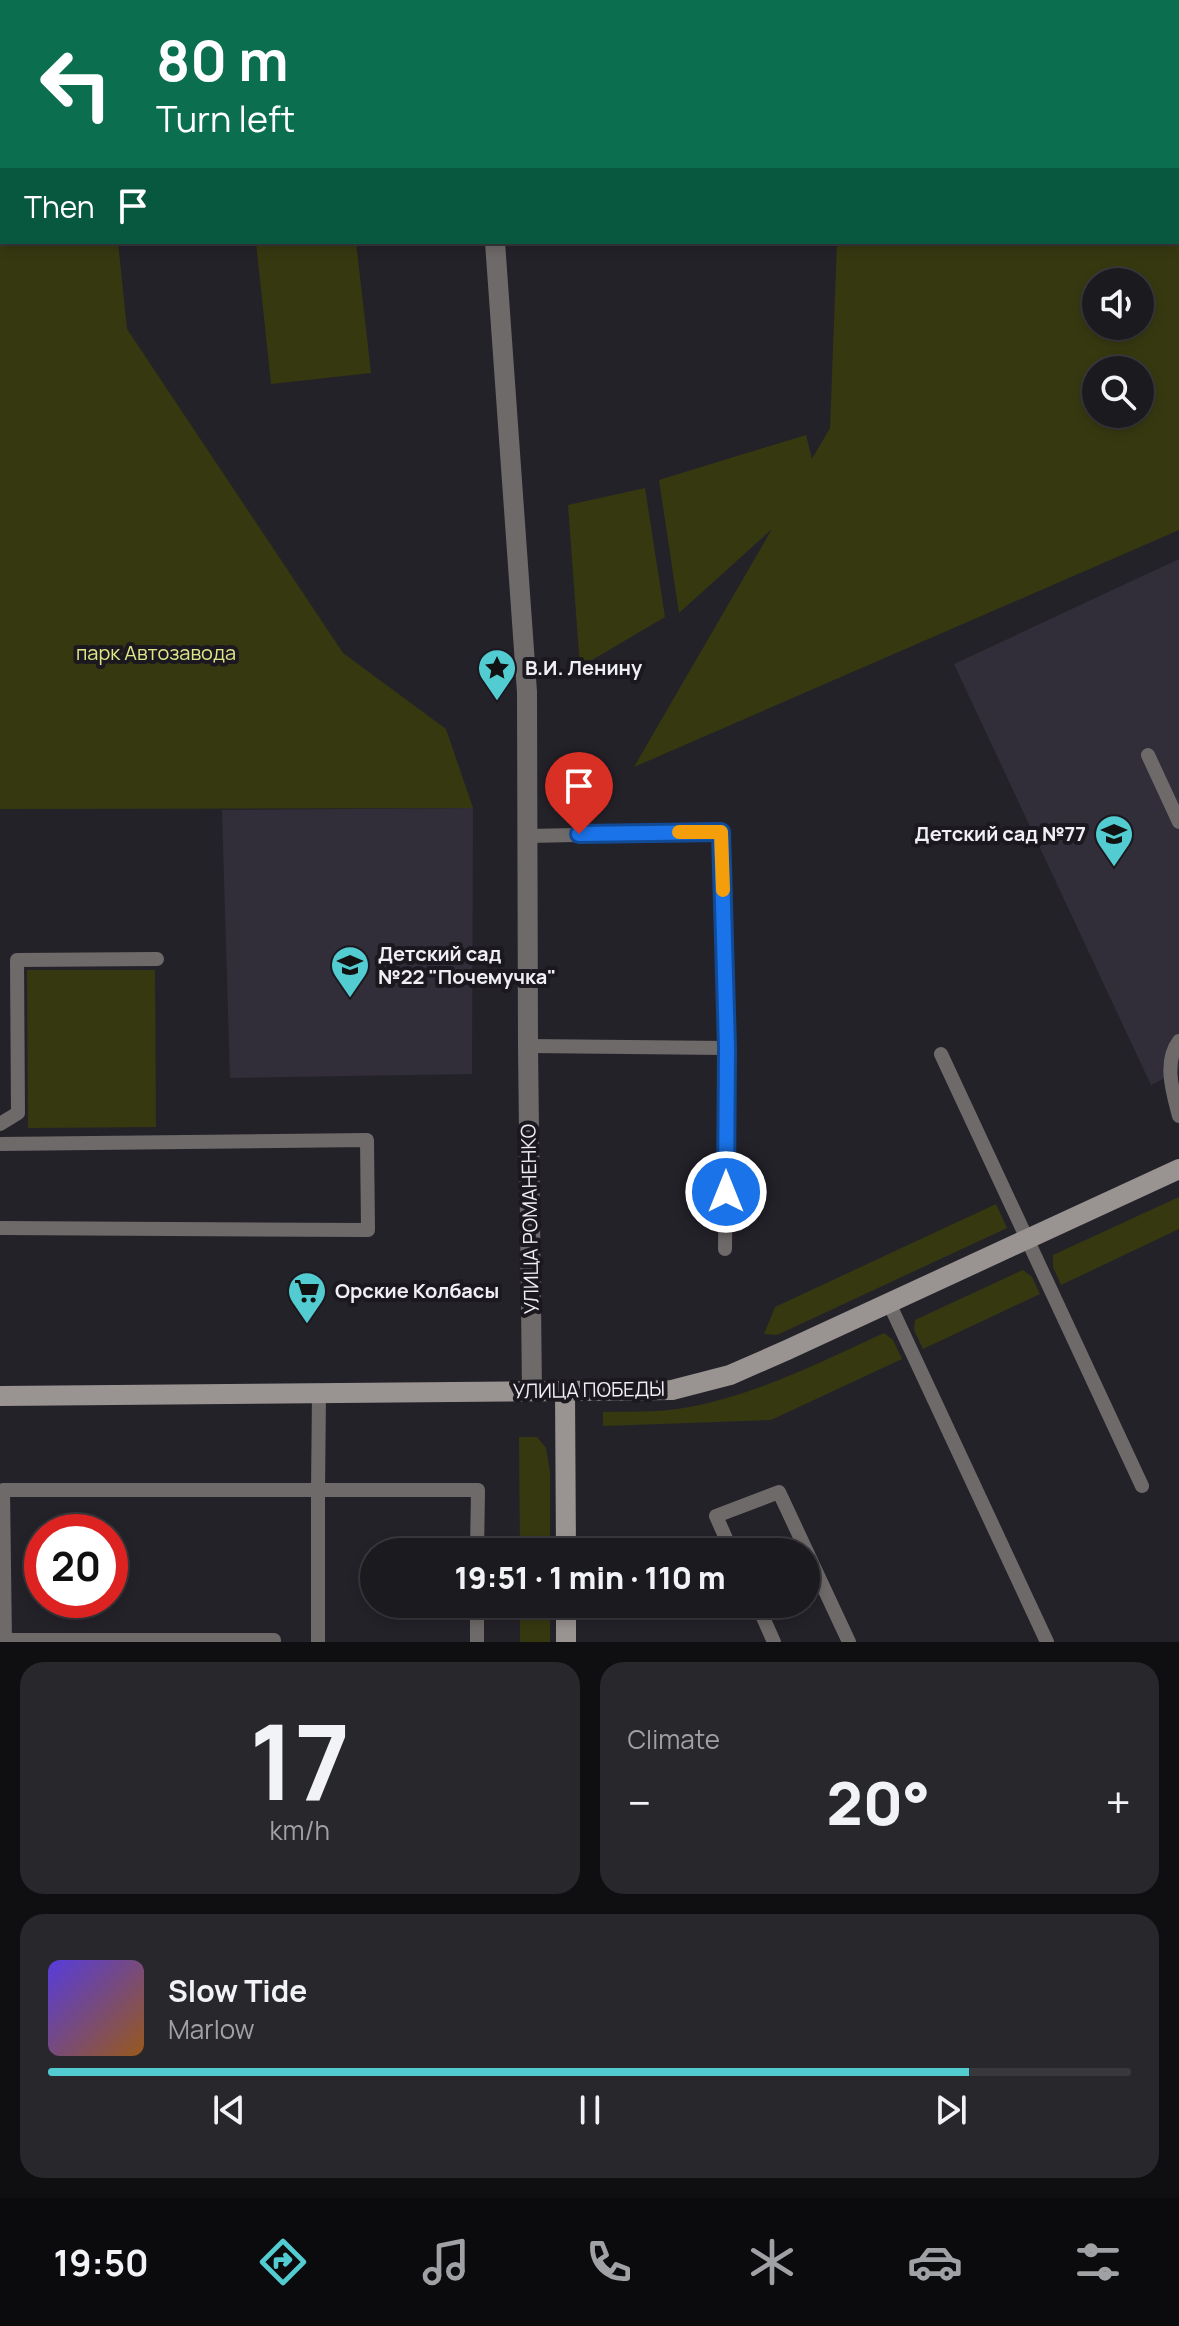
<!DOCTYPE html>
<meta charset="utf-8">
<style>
:root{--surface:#1b1a1f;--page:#28272c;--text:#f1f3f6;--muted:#a0a1a4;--line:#39383d;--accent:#52ccd1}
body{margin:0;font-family:Manrope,sans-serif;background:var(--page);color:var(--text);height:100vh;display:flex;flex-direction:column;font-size:30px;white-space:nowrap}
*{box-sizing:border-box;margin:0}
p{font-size:26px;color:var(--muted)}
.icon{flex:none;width:44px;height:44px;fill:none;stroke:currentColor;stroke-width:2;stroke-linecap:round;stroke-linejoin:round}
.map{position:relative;height:1642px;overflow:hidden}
.panel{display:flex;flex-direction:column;gap:20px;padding:20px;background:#0f0e11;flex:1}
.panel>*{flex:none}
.hud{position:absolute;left:0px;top:0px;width:1180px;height:244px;box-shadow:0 4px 12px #0003,0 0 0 2px var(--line);background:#0b6e4f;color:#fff;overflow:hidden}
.tools{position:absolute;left:1082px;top:268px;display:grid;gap:16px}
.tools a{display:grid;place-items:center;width:72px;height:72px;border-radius:50%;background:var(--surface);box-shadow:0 4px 12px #0003,0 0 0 2px var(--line);font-size:40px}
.speed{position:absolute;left:24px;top:1514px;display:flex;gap:16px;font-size:40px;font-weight:700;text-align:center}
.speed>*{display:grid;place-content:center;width:104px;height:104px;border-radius:50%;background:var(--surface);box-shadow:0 4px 12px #0003,0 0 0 2px var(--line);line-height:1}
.speed .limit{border:12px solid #d22;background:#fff;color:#111}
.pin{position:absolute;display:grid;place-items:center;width:68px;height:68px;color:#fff;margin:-82px -34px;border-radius:50% 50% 50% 0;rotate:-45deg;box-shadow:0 0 8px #0007}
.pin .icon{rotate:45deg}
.me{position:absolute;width:88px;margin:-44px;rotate:0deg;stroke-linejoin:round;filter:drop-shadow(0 0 6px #0008)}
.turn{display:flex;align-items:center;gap:28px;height:168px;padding:0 24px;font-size:36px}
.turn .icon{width:104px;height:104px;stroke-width:2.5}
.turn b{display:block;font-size:56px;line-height:68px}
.then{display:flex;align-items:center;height:76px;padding:0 24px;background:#0003;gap:16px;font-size:30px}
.big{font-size:60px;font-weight:800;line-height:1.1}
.panel .card{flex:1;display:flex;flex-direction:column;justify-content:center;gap:12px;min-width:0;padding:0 28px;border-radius:24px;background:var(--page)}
.panel .dial{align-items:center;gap:0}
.dial b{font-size:104px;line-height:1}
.song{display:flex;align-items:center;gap:24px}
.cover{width:96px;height:96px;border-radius:12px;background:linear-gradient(135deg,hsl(250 70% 55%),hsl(30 70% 35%))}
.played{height:8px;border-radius:4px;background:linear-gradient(90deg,var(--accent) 85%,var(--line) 85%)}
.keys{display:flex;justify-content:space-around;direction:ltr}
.heat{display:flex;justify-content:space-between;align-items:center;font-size:44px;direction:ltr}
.panel .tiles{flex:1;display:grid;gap:20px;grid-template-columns:1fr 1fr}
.card:last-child{grid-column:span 2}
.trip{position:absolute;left:360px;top:1538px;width:460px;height:80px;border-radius:40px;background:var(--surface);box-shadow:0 4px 12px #0003,0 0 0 2px var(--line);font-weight:800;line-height:80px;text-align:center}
.dock{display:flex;height:128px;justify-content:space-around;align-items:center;background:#0b0a0c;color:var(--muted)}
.dock .icon{width:56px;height:56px}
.dock .on{color:var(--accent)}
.dock b{font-size:36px;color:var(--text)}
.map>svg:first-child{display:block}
.built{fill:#312e39}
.green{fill:#363910;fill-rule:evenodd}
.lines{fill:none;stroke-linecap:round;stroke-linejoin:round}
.lane{stroke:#6f6a6a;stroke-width:14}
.street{stroke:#6f6a6a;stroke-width:20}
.secondary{stroke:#999392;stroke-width:20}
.route-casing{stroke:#114b97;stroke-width:20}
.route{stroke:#1a73e8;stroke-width:14}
.slow{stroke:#f59e0b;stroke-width:14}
.labels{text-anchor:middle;stroke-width:8;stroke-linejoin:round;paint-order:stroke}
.park-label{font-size:20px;fill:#dde787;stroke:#1b191f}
.poi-label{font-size:20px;font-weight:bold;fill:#f0eff4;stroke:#1b191f;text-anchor:start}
.street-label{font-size:20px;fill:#f0eff4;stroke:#1b191f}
</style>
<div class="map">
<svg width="1179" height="1642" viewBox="0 0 1179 1642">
<rect width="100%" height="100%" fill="#242229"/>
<path class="built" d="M1179,559V1071L1151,1085L954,664Z
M473,808L472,1074L230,1078L222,810Z"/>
<path class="green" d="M0,0H93L94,2H2V242H118L127,329L343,653L446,729L473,808L0,809Z
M845,0H1179V530L634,767L772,529L679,613L659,480L806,435L812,459L830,428L837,242H1178V2H845ZM1140,282V326H1096V282ZM1096,370H1140V414H1096Z
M256,242H356L371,373L271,384Z
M645,488L665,617L580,667L568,505Z
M27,970H155L156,1127L28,1128Z
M1179,1197V1229L1061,1285L1053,1267V1255Z
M996,1204L1007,1228L777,1335L764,1334L775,1307Z
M1023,1270L1032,1277L1040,1294L923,1349L914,1330L915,1320Z
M884,1333L893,1340L902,1359L771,1420L603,1426V1412C627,1411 653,1413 677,1409C750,1398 817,1364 884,1333Z
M519,1437H537L546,1448L550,1472V1552H520Z
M520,1604H550V1642H520Z"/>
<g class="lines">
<path class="lane" d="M1148,755L1179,822
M528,836L721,832L727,1048L725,1249
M1179,1041C1163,1062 1173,1093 1179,1116
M528,1046L727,1048
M941,1054L1142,1486
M0,1124L18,1113L17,960L157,959
M0,1144L367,1140L368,1230L0,1228
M889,1303L1047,1642
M732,1552L716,1516L779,1492L849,1642
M757,1604L774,1642
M5,1640H274
M5,1642L3,1490H318L319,1393
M318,1642V1490H478L477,1552
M477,1642V1604"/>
<path class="street" d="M495,242L527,692L528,1046L532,1391"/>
<path class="secondary" d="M565,1391L566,1552
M0,1396L672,1390L730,1375L787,1350L1179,1169
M566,1604V1642"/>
</g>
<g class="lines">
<g class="route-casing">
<path id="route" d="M579,834L721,832L727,1048L726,1192"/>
</g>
<use href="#route" class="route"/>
<path class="slow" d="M679,832H721L723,890"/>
</g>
<defs>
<g id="sight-pin" transform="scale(2)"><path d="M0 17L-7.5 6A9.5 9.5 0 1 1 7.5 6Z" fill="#52ccd1" stroke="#1b191f"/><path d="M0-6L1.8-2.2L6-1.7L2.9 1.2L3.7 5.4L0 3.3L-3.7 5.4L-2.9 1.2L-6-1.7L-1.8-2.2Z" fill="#111"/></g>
<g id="school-pin" transform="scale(2)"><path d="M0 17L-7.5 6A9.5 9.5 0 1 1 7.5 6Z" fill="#52ccd1" stroke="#1b191f"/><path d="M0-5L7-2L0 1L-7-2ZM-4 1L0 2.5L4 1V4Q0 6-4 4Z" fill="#111"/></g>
<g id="supermarket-pin" transform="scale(2)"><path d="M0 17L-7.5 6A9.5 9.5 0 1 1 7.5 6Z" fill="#52ccd1" stroke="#1b191f"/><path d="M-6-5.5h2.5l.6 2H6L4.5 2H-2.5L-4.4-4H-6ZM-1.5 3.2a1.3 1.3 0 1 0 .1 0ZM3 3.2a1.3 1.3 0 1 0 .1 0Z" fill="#111"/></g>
</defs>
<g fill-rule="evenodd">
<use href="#sight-pin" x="497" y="668"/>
<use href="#school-pin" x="1114" y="834"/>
<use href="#school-pin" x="350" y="965"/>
<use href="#supermarket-pin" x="307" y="1291"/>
</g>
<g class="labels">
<g class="park-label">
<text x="156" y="660">парк Автозавода</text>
</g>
<g class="poi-label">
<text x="525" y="675">В.И. Ленину</text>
<text x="1086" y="841" text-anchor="end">Детский сад №77</text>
<text x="378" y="961">Детский сад<tspan x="378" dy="23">№22 "Почемучка"</tspan></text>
<text x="335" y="1298">Орские Колбасы</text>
</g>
<g class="street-label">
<text transform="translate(530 1219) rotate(-91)" y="7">УЛИЦА РОМАНЕНКО</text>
<text transform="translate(589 1390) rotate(-1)" y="7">УЛИЦА ПОБЕДЫ</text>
</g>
</g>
</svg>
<div class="tools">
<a><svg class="icon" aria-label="sound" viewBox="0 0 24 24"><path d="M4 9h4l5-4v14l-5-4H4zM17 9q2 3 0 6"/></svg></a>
<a><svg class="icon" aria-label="search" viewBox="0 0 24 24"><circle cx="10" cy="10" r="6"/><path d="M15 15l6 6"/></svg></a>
</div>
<div class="speed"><div class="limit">20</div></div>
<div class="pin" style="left:579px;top:834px;background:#d93025"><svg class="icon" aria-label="arrive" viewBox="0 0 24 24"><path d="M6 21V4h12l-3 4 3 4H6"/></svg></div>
<svg class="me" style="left:726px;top:1192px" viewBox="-20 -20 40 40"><circle r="17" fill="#1a73e8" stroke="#fff" stroke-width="3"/><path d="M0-11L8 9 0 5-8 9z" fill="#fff"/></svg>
<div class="trip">19:51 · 1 min · 110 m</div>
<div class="hud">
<div class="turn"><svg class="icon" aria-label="left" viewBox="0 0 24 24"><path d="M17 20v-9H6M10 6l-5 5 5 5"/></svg><div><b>80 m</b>Turn left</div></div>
<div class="then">Then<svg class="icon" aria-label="arrive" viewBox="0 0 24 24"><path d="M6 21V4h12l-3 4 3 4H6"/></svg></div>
</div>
</div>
<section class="panel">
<div class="tiles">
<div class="card dial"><b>17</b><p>km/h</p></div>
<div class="card"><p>Climate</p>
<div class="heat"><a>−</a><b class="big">20°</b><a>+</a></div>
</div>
<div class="card">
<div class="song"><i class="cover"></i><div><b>Slow Tide</b><p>Marlow</p></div></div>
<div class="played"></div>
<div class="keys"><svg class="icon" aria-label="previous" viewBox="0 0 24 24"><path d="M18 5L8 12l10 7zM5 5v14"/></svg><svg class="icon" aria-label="pause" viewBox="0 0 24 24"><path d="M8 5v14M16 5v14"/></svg><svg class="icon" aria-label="next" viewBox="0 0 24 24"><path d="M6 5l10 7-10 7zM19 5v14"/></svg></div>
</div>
</div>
</section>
<nav class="dock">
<b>19:50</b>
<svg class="icon on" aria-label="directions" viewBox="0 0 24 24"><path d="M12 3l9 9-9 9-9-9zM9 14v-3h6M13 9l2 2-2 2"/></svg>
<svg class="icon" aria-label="music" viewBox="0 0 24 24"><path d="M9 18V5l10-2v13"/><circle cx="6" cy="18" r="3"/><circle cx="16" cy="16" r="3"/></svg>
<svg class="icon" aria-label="phone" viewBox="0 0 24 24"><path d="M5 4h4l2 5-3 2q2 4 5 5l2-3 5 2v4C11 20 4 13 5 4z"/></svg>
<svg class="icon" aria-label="climate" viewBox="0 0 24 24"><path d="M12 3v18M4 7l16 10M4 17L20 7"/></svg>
<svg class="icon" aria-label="car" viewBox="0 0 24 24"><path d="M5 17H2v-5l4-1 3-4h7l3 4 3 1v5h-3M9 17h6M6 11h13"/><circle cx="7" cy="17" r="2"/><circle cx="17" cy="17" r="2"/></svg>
<svg class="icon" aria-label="filters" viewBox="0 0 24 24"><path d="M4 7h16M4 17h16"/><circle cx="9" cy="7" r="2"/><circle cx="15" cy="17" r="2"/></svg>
</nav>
